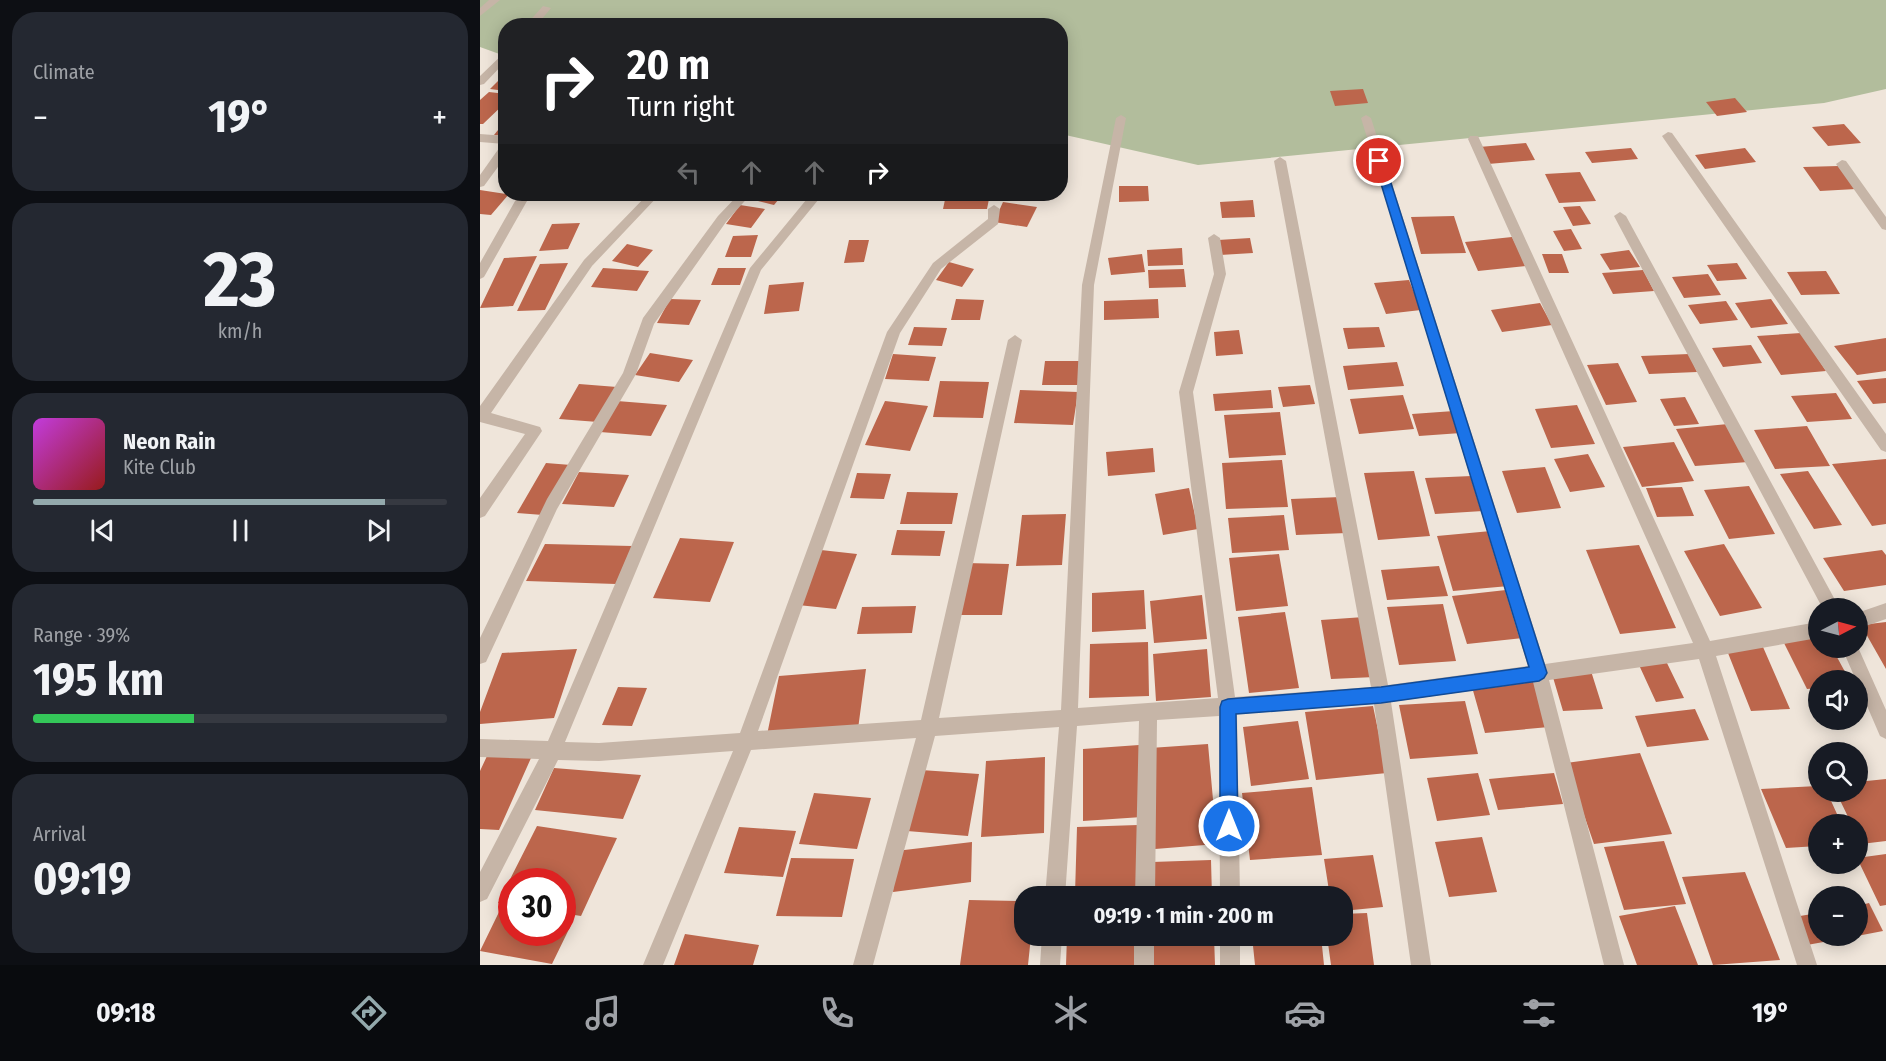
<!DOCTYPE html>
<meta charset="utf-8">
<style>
:root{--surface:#171b24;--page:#242831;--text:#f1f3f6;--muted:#9ea1a6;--line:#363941;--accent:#93a9ac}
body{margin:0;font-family:"Fira Sans Condensed",sans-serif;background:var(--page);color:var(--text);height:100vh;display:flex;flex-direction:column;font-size:22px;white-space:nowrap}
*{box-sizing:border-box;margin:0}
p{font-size:20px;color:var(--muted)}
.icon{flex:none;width:33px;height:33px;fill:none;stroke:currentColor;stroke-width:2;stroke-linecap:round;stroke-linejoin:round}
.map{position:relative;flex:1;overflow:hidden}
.panel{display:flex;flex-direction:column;gap:12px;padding:12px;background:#0d0f14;width:480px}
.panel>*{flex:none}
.top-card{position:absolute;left:18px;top:18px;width:570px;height:183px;border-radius:24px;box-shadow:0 3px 15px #0003;background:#202124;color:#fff;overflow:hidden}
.needle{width:39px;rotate:84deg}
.tools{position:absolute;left:1328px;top:598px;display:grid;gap:12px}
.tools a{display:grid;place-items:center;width:60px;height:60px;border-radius:50%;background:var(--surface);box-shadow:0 3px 15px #0003;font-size:30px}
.speed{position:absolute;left:18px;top:868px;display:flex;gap:12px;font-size:30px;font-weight:700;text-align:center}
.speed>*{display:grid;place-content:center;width:78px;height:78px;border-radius:50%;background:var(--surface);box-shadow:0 3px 15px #0003;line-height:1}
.speed .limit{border:9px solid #d22;background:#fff;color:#111}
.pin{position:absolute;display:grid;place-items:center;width:51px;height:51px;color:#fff;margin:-26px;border:3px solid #fff;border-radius:50%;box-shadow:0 2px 6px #0007}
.me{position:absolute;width:66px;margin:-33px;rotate:0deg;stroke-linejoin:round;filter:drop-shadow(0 0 4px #0008)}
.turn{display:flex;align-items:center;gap:21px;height:126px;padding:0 30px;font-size:27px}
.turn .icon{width:78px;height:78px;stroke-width:2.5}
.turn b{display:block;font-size:42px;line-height:51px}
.lanes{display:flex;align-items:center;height:57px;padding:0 30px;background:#0003;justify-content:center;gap:30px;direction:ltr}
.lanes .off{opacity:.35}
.big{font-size:45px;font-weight:700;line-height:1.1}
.panel .tile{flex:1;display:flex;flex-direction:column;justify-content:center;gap:9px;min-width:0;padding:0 21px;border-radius:24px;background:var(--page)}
.panel .dial{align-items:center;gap:0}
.dial b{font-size:78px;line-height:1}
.song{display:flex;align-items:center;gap:18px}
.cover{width:72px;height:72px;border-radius:9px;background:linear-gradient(135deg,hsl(290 70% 55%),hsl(0 70% 35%))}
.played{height:6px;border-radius:3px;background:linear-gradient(90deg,var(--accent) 85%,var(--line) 85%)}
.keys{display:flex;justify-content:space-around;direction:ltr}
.heat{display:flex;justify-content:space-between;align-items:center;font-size:33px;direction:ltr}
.charge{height:9px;border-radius:4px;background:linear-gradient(90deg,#34c759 39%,var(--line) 0)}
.trip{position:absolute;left:534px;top:886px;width:339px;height:60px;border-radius:24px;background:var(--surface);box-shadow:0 3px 15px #0003;font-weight:700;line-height:60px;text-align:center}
.tab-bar{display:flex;height:96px;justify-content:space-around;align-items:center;background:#090b0e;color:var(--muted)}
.tab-bar .icon{width:42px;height:42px}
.tab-bar .on{color:var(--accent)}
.tab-bar b{font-size:27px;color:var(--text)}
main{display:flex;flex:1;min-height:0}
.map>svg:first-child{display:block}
.green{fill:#b2bd9c}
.building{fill:#bc664c}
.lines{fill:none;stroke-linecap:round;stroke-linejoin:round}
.minor{fill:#c6b5a7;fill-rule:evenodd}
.route{fill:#1a73e8;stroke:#114b97;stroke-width:1.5}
</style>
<main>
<section class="panel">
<div class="tile"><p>Climate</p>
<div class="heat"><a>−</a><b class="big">19°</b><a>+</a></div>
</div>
<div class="tile dial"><b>23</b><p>km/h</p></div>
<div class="tile">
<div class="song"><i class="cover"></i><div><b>Neon Rain</b><p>Kite Club</p></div></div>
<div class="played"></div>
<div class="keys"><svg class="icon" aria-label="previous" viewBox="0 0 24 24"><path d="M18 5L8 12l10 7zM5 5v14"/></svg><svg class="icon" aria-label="pause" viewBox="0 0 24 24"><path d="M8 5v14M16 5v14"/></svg><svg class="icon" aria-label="next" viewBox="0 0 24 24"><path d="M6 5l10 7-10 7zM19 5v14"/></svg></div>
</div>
<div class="tile"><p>Range · 39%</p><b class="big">195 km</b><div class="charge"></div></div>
<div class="tile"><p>Arrival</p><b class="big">09:19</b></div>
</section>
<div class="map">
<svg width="1406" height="965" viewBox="0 0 1406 965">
<rect width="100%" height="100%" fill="#efe5da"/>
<path class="green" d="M0,0H1406V89L1344,103L718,165L581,134L580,26H26L25,56L0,47Z"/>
<path class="building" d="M26,73V91L10,89Z
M883,89L888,103L855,106L850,91Z
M9,92L26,94V102L3,124H0V100Z
M1255,98L1267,112L1237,116L1226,102Z
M26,120V136L14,135Z
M1364,124L1381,143L1348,146L1332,127Z
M1046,143L1055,160L1008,164L999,147Z
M1151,148L1158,159L1112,163L1105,152Z
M1265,148L1276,162L1225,169L1215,155Z
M1358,166L1376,189L1340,191L1323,167Z
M1100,172L1116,201L1079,203L1065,174Z
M639,186H668L669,201L639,202Z
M0,190L26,194H29L11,215L0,214Z
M270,194H303L294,205L266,198Z
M510,194L507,209H463L466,195Z
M773,200L775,217L742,218L740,202Z
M523,202L557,207L547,227L514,222Z
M260,205L285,209L271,228L246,224Z
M1100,206L1111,224L1093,226L1083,207Z
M974,216L986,253L941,254L931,217Z
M100,223L88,249L59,251L72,224Z
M1091,229L1102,249L1084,251L1073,231Z
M278,235L271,257H245L253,236Z
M1032,237L1047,266L998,271L985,242Z
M770,238L773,253L740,255L738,240Z
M369,240H389L384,262L364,263Z
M147,244L173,250L158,267L132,261Z
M702,248L703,265L668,266L667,250Z
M1149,250L1160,267L1130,270L1120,254Z
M662,254L665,272L631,275L628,258Z
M1062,254H1082L1089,273H1069Z
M57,256L33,306L0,308L24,258Z
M469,262L494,269L482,287L456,280Z
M88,263L65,310L37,311L60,264Z
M1257,263L1267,279L1237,281L1227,265Z
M123,268L169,271L157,291L111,287Z
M238,268H266L260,285H231Z
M704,269L706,287L669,288L668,270Z
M1163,270L1174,291L1133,294L1122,273Z
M1346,271L1360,294L1321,295L1307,272Z
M1228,274L1241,295L1204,298L1192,277Z
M929,280L941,310L906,314L894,283Z
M324,282L319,311L284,314L289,285Z
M190,299L221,300L209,325L177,323Z
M476,299L504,300L500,320H471Z
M678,299L679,318L624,320V301Z
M1291,299L1308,324L1271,328L1255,303Z
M1246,301L1258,320L1220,324L1208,305Z
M1060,303L1072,325L1022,332L1011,310Z
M434,327L467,328L462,346L428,345Z
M899,327L905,347L868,349L863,328Z
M759,330L763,354L736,356L734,332Z
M1321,333L1346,371L1301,375L1277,336Z
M1406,338V371L1377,375L1354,346Z
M1271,345L1282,363L1243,367L1232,348Z
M170,353L213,360L199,382L155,375Z
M413,354L456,357L449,381L405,379Z
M1209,354L1217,372L1169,374L1161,356Z
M565,361H603L600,385H562Z
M917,362L924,386L868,390L863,366Z
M1138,363L1157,402L1126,405L1107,365Z
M1406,378V403L1393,404L1377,381Z
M460,381L509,382L503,418L453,417Z
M99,384L137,387L118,422L79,419Z
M830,385L835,404L803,407L798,387Z
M540,390L598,392L593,425L534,423Z
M791,390L793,408L735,411L733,394Z
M1356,393L1372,419L1327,422L1311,396Z
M923,395L934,429L879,434L870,399Z
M1205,397L1219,424L1194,426L1180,399Z
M137,401L187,405L171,436L120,432Z
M405,401L448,406L430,451L385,445Z
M1097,405L1115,444L1071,448L1055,409Z
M974,411L981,433L939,436L932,414Z
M800,412L806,455L749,458L744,415Z
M1248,424L1268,462L1215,466L1196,429Z
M1327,426L1350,466L1295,469L1274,430Z
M1194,442L1214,481L1162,487L1143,447Z
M673,448L675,472L628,476L626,452Z
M1108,454L1125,487L1090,492L1074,459Z
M1406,459V524L1392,526L1352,464Z
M802,460L808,507L746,509L742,463Z
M66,463L91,465L63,515L37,513Z
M1065,467L1081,508L1037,513L1022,471Z
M934,471L950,536L898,540L884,473Z
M1328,471L1362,525L1334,529L1300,474Z
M99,472L149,475L134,507L82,504Z
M377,473L411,474L404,499L370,498Z
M992,476L1003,511L955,514L945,478Z
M1269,486L1295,534L1249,539L1224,490Z
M1202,487L1214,516L1177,517L1166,488Z
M709,488L718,529L683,535L675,494Z
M427,492L478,493L472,524H420Z
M861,497L867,533L816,535L811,499Z
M586,514L582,565L536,566L542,515Z
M804,515L809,550L752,553L748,518Z
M417,530L465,531L460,556L411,555Z
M1011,531L1029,586L973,591L957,536Z
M200,538L254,542L230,602L173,598Z
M65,544L152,546L136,584L46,581Z
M1244,544L1282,608L1240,616L1204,551Z
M1159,545L1196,628L1140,634L1106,550Z
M341,550L377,554L356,609L318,605Z
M1402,550L1406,555V585L1364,591L1343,558Z
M799,554L808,606L756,611L749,558Z
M485,563L529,564L522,615H477Z
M959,566L968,596L907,600L901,570Z
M664,590L666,629L612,632V593Z
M1026,590L1043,638L987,644L972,596Z
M722,595L727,639L674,643L670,601Z
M963,604L976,661L919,665L907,607Z
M436,606L432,633L377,634L382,607Z
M805,612L819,688L769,693L758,617Z
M884,617L895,677L851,679L841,620Z
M1406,622V669L1381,625Z
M1338,634V648H1352L1370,681H1338V688L1327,689L1301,637Z
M668,642L669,696L609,698L610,644Z
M1283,647L1310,709L1271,711L1246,648Z
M97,649L74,718L0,724V712L22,653Z
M727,649L731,697L676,701L673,654Z
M1186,661L1204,698L1176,702L1159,665Z
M386,669L378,729L287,735L299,676Z
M1111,671L1123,709L1083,711L1072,674Z
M1054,681L1069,727L1005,733L992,687Z
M138,687L167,688L152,726L122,725Z
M985,701L998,754L930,759L919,705Z
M893,706L907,773L836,780L825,712Z
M1215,709L1229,740L1167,747L1155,716Z
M818,721L829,779L771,786L763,727Z
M728,744L737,844L675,849L670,748Z
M659,745L662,817L603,821V749Z
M1160,753L1192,834L1114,844L1086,763Z
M7,756L51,758L19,830L0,829V771Z
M565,757L564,833L501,837L506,761Z
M74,768L161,775L143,819L55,810Z
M441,770L499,774L488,836L427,831Z
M998,773L1010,815L957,821L947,778Z
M1074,773L1083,804L1018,810L1009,779Z
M1406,779V841L1381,844L1377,836V825H1372L1356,792H1377V782Z
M1338,786V792H1347L1362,825H1338V846L1306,848L1281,789Z
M832,787L842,855L770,860L762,793Z
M334,793L391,798L377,849L319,844Z
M658,825L659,893L595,894L597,827Z
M57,826L137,838L101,916L82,913V882H32V905L18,903Z
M259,827L316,831L303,877L244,873Z
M1002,837L1017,892L969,897L955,842Z
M1184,841L1206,904L1144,910L1124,847Z
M492,842L491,882L413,892L416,851Z
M1406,854V905L1400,906L1377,858Z
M893,855L903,907L862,911V897H850L844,859Z
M311,858L374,859L362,917L296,916Z
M731,860L732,897H672V862Z
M1265,872L1300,960L1233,965L1202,877Z
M489,900L544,901V936H551L548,965H480Z
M1389,903L1403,931L1377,936V906Z
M1195,906L1218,965H1157L1139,916Z
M19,912L32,914V933H82V923L91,925L72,964L0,951Z
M887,913L894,965H851L847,936H862V914Z
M1338,913V936L1371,937L1327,945L1314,917Z
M205,934L279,945L273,965H194Z
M587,936H660L661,965H586Z
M673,936H734L735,965H673Z
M772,936H841L844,965H775Z"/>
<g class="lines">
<path class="minor" d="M9,0H20L0,16V8Z
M63,6L71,8L56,26H45Z
M26,51V61L4,84L0,85V76Z
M641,115L646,118L614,285L598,708L738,698L699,392L734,274L728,238L734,234L740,238L746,274L713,392L755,697L891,687L794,161L800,157L806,161L908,685L1048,666L881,118L886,115L891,118L1065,664L1213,643L988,139L990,136H998L1230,641L1338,622V638L1236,656L1337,965H1317L1219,659L1069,680L1144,965H1124L1053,682L911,702L951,965H931L894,704L757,714L760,897H740L739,716L677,720L675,897H655L659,721L597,726L585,897H565L579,727L455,736L393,965H373L436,738L271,750L183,965H163L253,751L119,761L78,760L7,899L0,902V872L59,759L0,757V739L68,741L270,268L331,194H343L281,270L85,742L119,743L260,733L407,332L453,263L508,219V209L514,205L520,209L518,224L461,269L420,333L278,731L441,720L528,340L535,335L542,340L459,718L581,710L602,285L636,118Z
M1188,132L1192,133L1406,434V452L1401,450L1184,139L1182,136Z
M0,134L26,136V156L4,186L0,187V175L22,144H25L0,142Z
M1362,160L1366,161L1406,217V230L1402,229L1356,164Z
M39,194H51L4,277L0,279V263Z
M168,194H180L112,266L11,413L60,427L62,431L5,516L0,518V498L45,434L0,422V406L104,260Z
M259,194H271L246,222L174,324L156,374L77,509L6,662L0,664V638L67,499L143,373L163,318L238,216Z
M1140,212L1146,216L1360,609H1343L1134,216Z
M1406,603V619L1377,629V613Z
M1377,645L1406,710V739L1400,736L1362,648H1377Z
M562,936H582L580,965H560Z
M654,936H674V965H654Z
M740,936H760V965H740Z"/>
</g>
<path class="route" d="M899,158L904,161L1067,673L1064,678L1059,681L901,703L756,714L758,826L755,832L749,834L743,832L740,826V707L742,701L748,699L901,687L1049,667L894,161Z"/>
</svg>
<div class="tools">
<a><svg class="needle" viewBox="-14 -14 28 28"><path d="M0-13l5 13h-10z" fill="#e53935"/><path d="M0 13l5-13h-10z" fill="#9ea1a6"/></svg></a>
<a><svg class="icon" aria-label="sound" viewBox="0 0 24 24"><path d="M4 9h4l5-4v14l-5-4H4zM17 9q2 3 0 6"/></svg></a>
<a><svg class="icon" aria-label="search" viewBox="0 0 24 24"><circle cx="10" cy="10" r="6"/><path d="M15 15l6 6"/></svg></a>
<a>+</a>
<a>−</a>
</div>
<div class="speed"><div class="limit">30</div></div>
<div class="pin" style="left:899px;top:161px;background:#d93025"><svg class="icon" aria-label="arrive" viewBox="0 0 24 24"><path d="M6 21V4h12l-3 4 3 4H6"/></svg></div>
<svg class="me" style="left:749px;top:826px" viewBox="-20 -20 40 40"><circle r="17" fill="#1a73e8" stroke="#fff" stroke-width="3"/><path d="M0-11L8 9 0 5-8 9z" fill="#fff"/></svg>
<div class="trip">09:19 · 1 min · 200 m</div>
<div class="top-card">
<div class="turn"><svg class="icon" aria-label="right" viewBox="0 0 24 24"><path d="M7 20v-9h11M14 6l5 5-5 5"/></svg><div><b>20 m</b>Turn right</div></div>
<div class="lanes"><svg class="icon off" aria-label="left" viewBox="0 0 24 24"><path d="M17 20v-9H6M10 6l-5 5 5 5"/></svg><svg class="icon off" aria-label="ahead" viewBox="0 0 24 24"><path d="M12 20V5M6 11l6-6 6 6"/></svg><svg class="icon off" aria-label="ahead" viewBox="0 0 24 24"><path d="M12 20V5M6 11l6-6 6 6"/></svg><svg class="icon" aria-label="right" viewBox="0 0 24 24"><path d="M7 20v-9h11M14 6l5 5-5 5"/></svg></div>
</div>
</div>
</main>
<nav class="tab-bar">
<b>09:18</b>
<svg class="icon on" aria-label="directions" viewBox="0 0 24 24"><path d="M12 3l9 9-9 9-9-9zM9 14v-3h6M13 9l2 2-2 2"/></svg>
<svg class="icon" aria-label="music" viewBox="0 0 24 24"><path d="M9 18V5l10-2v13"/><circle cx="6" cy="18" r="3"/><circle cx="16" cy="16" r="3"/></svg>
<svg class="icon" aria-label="phone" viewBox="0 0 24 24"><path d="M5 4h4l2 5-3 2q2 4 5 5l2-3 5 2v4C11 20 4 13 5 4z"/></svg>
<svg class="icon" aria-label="climate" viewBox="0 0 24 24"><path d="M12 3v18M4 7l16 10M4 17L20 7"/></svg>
<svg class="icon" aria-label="car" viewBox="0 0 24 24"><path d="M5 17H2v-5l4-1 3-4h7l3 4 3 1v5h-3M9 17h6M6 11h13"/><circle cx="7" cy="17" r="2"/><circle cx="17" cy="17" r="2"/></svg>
<svg class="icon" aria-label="filters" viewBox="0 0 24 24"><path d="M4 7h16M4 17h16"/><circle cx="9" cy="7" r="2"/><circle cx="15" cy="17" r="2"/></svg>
<b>19°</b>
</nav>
